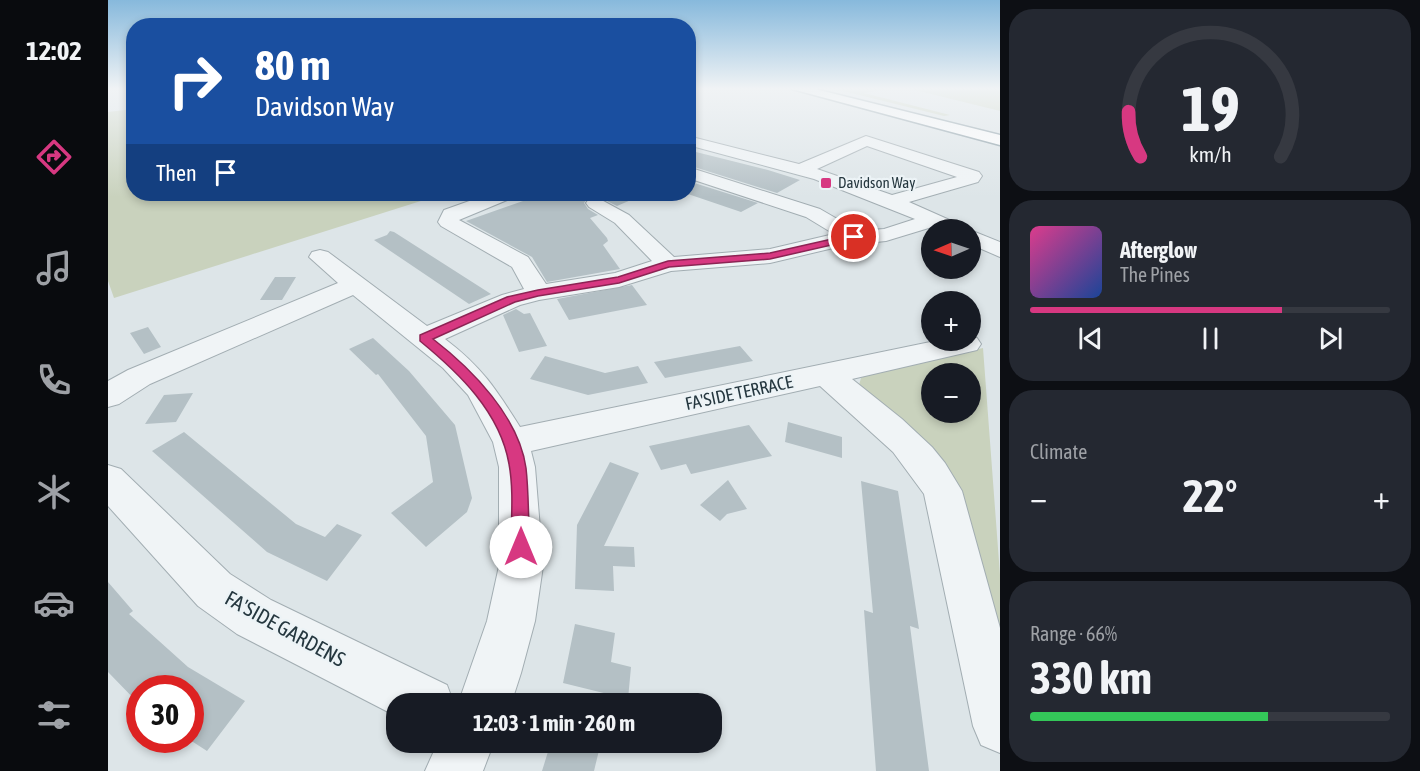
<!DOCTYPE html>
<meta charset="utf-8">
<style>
:root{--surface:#171b24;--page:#242831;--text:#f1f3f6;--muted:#9ea1a6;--line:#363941;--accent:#d73881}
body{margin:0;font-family:"Asap Condensed",sans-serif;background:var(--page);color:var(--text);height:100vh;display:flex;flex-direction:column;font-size:22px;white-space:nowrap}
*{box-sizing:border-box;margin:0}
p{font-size:20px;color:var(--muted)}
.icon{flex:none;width:33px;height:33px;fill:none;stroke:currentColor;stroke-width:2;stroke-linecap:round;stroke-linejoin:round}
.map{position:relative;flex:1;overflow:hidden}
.side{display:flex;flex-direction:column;gap:9px;padding:9px;background:#0d0f14;width:420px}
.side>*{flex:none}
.banner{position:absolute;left:18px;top:18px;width:570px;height:183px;border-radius:24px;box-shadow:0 3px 9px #0003;background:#1a4fa0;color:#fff;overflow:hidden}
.needle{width:39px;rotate:268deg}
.fabs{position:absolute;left:813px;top:219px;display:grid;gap:12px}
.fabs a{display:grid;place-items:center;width:60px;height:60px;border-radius:50%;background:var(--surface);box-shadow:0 3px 9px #0003;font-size:30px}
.speed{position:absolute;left:18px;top:675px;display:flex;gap:12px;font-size:30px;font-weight:700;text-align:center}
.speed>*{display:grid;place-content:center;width:78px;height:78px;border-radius:50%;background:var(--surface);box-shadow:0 3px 9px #0003;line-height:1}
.speed .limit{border:9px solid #d22;background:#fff;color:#111}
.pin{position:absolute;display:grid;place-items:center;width:51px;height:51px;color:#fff;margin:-26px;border:3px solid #fff;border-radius:50%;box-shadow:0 2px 6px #0007}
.me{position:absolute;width:66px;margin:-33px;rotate:0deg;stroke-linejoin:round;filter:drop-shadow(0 0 4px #0008)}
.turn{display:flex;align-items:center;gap:21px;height:126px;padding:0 30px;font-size:27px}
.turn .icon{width:78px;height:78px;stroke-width:2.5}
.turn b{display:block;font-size:42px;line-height:51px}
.then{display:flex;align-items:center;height:57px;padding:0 30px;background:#0003;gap:12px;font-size:22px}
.big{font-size:45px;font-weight:700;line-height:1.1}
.side .widget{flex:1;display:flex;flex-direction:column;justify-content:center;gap:9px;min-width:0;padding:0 21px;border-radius:24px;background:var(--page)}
.side .dial{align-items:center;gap:0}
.dial svg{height:156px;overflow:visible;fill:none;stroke:var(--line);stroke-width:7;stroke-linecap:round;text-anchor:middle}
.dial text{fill:var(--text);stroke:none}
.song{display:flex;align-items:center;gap:18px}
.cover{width:72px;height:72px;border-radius:9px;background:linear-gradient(135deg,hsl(330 70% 55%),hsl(220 70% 35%))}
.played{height:6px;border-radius:3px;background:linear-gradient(90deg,var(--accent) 70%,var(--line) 70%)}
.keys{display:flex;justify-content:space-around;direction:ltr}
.heat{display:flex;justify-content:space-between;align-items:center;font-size:33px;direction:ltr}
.charge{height:9px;border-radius:4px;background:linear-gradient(90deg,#34c759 66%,var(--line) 0)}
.trip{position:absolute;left:278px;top:693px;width:336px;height:60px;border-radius:24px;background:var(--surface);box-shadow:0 3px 9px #0003;font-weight:700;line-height:60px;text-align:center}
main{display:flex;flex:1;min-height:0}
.menu{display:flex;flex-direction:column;width:108px;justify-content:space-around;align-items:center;background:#090b0e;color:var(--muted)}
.menu .icon{width:42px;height:42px}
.menu .selected{color:var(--accent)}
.menu b{font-size:27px;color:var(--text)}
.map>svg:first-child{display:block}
.green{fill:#c9d2bd;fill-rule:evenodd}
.building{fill:#b4c0c5}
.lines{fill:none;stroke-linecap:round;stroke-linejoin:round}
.minor-casing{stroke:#a2adb2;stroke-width:2}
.highway-casing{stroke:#8397a0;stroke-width:3}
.minor{fill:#f0f4f6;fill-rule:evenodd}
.highway{fill:#fff;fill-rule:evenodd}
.route{fill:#d73881;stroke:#8c2454;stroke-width:1.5}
.poi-dot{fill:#d73881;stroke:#ecf3f6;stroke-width:2}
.labels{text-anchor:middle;stroke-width:4.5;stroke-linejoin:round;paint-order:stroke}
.far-poi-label{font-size:15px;fill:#25373f;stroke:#ecf3f6;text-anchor:start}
.street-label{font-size:18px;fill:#25373f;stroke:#ecf3f6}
.near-street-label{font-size:21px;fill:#25373f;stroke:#ecf3f6}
</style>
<main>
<nav class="menu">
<b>12:02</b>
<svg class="icon selected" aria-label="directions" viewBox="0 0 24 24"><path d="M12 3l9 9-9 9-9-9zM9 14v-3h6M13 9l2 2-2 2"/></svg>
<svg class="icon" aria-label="music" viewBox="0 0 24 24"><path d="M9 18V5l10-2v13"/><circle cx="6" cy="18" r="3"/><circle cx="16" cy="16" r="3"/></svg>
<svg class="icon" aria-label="phone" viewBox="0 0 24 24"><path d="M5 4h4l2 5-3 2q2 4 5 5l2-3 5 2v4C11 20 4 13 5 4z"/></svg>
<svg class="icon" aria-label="climate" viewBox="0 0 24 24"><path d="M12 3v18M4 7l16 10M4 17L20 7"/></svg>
<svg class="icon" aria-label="car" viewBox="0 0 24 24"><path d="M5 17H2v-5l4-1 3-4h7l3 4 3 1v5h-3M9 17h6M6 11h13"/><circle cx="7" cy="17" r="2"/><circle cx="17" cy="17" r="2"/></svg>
<svg class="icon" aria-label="filters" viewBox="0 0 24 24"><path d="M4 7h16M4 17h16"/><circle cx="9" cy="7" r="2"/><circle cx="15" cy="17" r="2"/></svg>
</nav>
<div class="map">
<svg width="892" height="771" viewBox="0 0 892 771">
<rect width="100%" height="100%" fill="#dde5e8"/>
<path class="green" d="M727,89H780L756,93L842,115L836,116Z
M803,89H892V111Z
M25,109L26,194H335L6,298L0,281V112Z
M875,348L892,575V657L850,496L751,385L753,378L762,374ZM824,374H862V412H824Z"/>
<path class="building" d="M580,150L660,170L692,180L669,193L580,165Z
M580,181L650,203L633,212L580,194Z
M435,194H537L509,206L487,195L480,197L476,203L480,209L490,215L482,218L499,238L500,241L495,245L512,269L439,282L424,257L358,221Z
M282,231L286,232L383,294L361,304L266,240L279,235Z
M167,277H188L174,300H152Z
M524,285L539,305L461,320L449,299Z
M408,309L416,314L422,313L439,346L411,352L395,315Z
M40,327L53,347L36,354L22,333Z
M265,338L301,371L347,425L364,498L359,512L318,547L283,513L325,482L318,436L270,374L268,375L241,349Z
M632,346L645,361L557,378L546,362Z
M437,356L497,373L530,366L540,383L480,395L422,379Z
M85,393L68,422L37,424L56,395Z
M680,422L734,437V458L677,442Z
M641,425L664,456L583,474L578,464L553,470L541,446Z
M76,432L188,524L217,537L229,524L254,535L219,581L159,552L44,451Z
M502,462L531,473L496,546L526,547L527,567L505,566L506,591L467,589L469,525Z
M620,480L639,509L619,514L612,521L592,505Z
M753,481L790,491L811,629L802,626L821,771H768L756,610L765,613Z
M0,582L25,611L21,614L80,667L137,701L99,751L82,740V688H32V705L0,672Z
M467,624L507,633L503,662L523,667L520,699L455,683Z
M443,742H493L486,771H434Z"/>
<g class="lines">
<g class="minor-casing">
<path id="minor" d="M580,136L691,164L758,136L871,172L874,176L870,182L801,202L855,226L858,230H830L824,227L778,241L738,245L662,263L563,271L511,287L431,300L412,305L337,339C374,367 388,389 412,427L832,340H862V336L869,338L873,344L869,350L744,379L794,419L824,447L837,463L854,491L892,628V753L873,745L865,726L816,494L785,452L712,386L423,451L427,467L435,566L427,621L413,673L403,704H350L379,621L391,566V467L385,442L360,395L335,368L245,295L42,384L11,404L0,407V381L20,370L230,283L201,257L204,252L212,250L220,252L319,326L394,295L416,289L404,267L333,226L330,222L336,210L381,194H406L404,198L351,220L420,257L438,284L507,273L544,261L507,223L481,207L478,203L481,199L488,197L521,215L566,257L662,249L726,234L698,217L580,178V167L712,209L750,231L776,229L807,219L706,179L580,145ZM759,146L849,177L784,195L709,169Z
M862,230L892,242V257L862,244Z
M0,465L13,469L122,574L163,600L339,685L346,704H288V716L129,634L90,606L0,506Z
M330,742H386L375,771H317Z"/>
</g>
<g class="highway-casing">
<path id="highway" d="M684,89H707L892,135V145Z"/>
</g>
<use href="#minor" class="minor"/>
<use href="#highway" class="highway"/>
</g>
<linearGradient id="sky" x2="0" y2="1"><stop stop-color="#87b9dc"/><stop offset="0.45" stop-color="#f0f3f5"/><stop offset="1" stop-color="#f0f3f5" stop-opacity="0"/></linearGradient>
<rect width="892" height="197" fill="url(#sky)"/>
<path class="route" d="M746,234L750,235V239L662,259L561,267L511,283L430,296L407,302L325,339C364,369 411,417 418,468C421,494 420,521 422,547L419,553L413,556L406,553L403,547C403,520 406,491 401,464C392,412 351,373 312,341V335L399,297L430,290L510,277L560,261L662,253Z"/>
<rect class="poi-dot" x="712" y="177" width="12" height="12" rx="3"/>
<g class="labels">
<g class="far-poi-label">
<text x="730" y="188">Davidson Way</text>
</g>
<g class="street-label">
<text transform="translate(631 393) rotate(-12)" y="6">FA'SIDE TERRACE</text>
</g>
<g class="near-street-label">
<text transform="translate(177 629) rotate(29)" y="7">FA'SIDE GARDENS</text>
</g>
</g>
</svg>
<div class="fabs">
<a><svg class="needle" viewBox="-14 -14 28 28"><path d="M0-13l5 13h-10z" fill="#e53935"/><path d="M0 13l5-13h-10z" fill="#9ea1a6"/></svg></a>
<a>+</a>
<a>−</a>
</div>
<div class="speed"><div class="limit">30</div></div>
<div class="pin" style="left:746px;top:237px;background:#d93025"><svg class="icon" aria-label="arrive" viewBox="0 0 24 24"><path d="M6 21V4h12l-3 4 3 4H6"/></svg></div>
<svg class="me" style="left:413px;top:547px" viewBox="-20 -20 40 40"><circle r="19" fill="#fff"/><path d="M0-13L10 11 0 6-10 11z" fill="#d73881"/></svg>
<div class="trip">12:03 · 1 min · 260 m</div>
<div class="banner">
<div class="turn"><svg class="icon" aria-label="right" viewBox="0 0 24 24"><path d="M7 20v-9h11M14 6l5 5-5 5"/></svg><div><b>80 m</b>Davidson Way</div></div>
<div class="then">Then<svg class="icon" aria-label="arrive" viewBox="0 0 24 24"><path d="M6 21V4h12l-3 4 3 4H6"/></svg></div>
</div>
</div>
<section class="side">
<div class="widget dial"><svg viewBox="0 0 100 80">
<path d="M14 69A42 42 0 1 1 86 69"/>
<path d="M14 69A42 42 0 0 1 8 46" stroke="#d73881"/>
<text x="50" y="56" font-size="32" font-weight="700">19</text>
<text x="50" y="72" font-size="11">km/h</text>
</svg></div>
<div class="widget">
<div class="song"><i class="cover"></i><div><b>Afterglow</b><p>The Pines</p></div></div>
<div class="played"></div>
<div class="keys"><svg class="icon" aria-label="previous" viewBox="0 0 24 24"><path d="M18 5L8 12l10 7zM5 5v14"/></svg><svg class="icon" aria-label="pause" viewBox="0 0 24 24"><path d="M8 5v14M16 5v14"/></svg><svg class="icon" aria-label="next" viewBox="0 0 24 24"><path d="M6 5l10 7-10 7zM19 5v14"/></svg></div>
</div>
<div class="widget"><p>Climate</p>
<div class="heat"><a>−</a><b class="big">22°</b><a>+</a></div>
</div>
<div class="widget"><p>Range · 66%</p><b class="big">330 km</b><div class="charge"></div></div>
</section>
</main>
